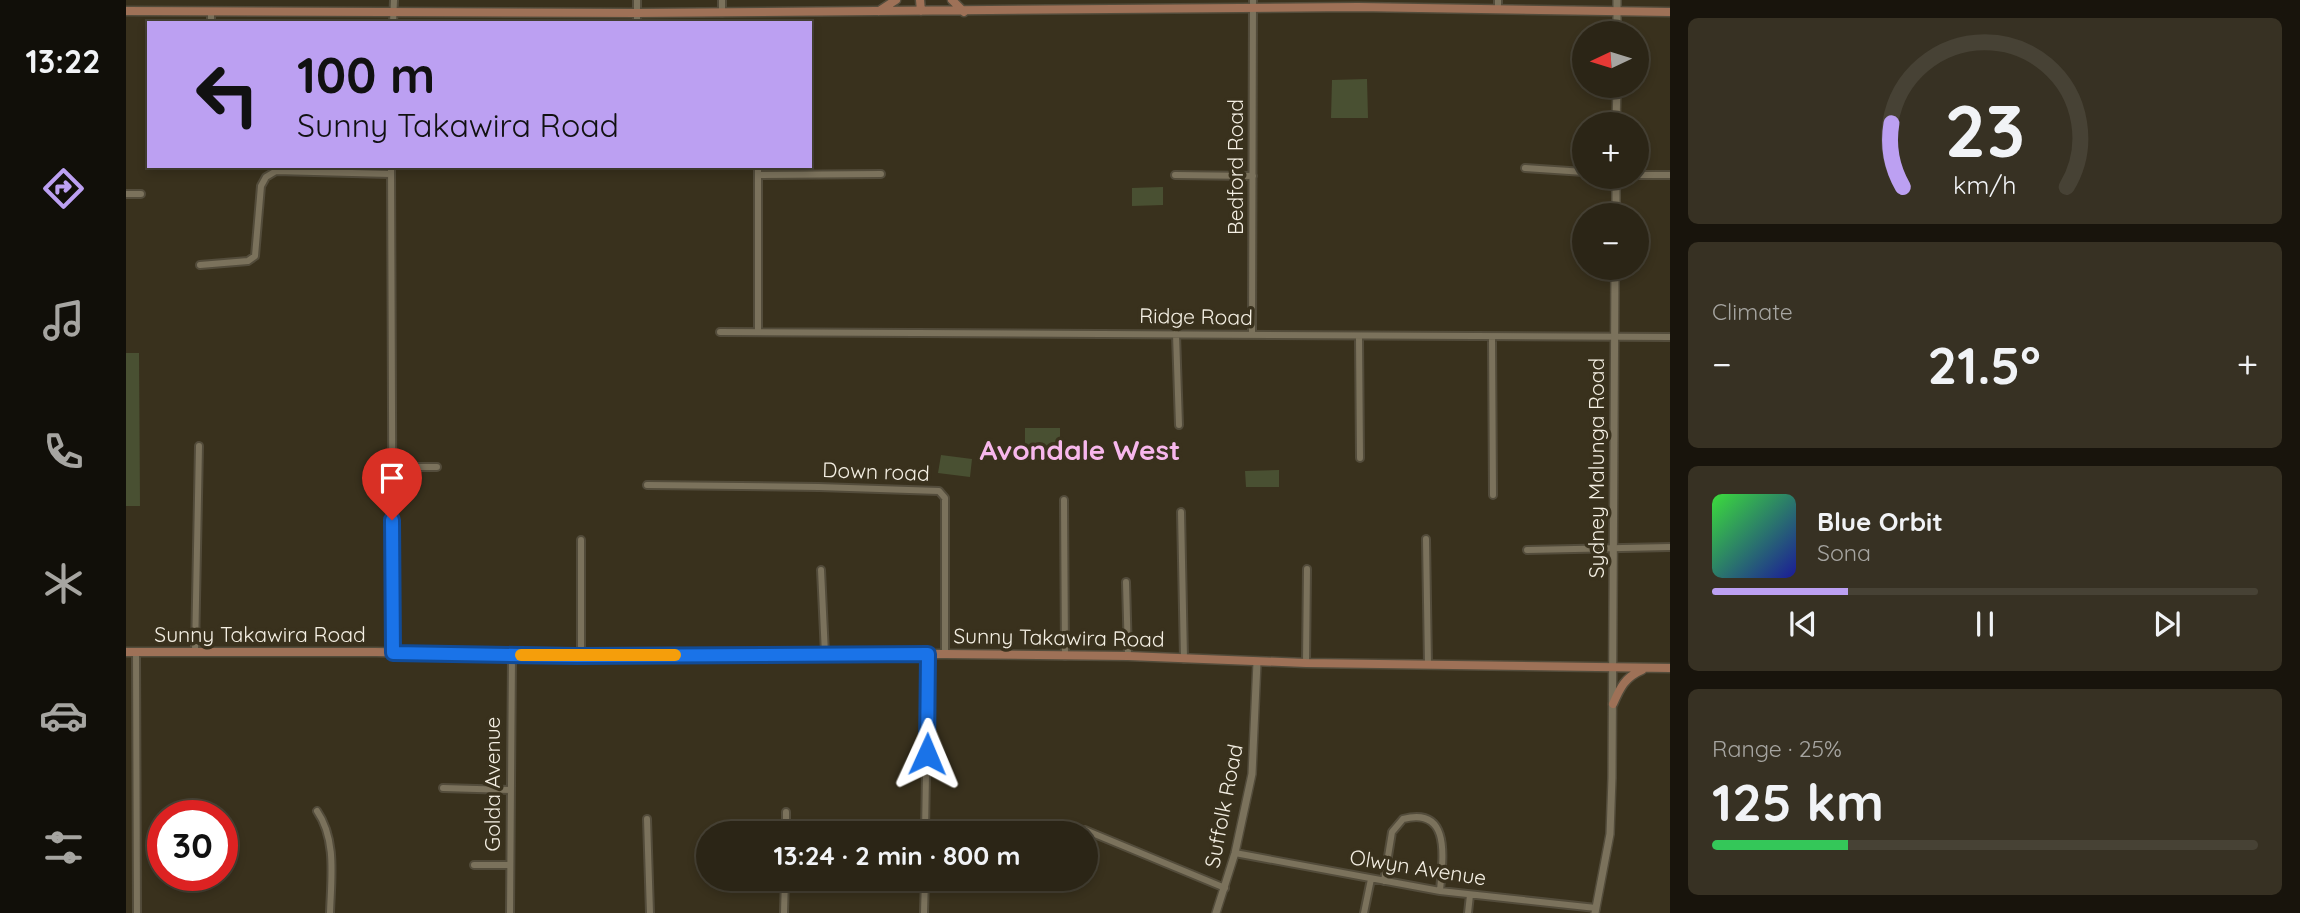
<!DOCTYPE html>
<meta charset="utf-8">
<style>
:root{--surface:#2b2516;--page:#373123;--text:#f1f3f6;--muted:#a6a5a1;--line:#474235;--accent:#bca0f2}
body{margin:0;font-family:Quicksand,sans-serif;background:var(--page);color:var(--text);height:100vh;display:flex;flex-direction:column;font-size:26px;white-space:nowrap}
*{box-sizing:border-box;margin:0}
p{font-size:23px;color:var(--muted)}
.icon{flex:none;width:38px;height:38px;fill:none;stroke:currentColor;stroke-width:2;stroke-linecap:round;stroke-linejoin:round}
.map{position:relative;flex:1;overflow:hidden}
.sheet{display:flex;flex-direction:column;gap:18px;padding:18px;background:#18140c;width:630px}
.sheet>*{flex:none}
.banner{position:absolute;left:21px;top:21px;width:665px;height:147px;border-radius:0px;box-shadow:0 4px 10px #0003,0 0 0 2px var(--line);background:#bca0f2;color:#111;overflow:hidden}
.needle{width:46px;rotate:266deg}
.buttons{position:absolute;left:1446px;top:21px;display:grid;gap:14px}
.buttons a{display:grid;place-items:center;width:77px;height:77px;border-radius:50%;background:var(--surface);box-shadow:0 4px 10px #0003,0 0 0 2px var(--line);font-size:35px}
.speed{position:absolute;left:21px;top:800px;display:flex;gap:14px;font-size:35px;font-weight:700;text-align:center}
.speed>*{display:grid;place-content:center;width:91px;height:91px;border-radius:50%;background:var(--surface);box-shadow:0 4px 10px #0003,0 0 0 2px var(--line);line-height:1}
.speed .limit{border:10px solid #d22;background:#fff;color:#111}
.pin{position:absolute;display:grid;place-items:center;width:60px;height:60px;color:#fff;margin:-72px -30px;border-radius:50% 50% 50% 0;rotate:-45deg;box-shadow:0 0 7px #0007}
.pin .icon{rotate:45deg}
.me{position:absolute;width:77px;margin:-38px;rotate:1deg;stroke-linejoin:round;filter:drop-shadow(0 0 5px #0008)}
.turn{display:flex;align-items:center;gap:24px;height:147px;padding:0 35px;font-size:32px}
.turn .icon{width:91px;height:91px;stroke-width:2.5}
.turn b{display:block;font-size:49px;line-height:60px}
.big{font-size:52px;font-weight:700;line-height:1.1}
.sheet .tile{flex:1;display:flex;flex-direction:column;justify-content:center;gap:10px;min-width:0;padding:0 24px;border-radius:10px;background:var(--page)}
.sheet .dial{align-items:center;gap:0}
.dial svg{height:182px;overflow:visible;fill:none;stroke:var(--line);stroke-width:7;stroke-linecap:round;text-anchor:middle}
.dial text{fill:var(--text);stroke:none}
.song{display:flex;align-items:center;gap:21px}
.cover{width:84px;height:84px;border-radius:10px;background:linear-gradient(135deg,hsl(120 70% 55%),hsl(240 70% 35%))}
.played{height:7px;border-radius:4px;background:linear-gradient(90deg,var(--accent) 25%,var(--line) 25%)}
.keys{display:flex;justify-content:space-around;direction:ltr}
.heat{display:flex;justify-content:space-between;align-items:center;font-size:38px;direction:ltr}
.charge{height:10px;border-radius:5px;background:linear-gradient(90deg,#34c759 25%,var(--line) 0)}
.trip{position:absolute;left:570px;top:821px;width:402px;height:70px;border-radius:35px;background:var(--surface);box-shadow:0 4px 10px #0003,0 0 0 2px var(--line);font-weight:700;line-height:70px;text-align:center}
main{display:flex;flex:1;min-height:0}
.dock{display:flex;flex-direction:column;width:126px;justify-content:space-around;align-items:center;background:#110f09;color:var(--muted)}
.dock .icon{width:49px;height:49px}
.dock .current{color:var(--accent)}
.dock b{font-size:32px;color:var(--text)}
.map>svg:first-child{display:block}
.green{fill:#495032}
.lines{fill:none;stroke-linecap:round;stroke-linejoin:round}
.minor-casing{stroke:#534c3b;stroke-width:10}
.tertiary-casing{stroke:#534c3b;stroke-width:10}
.secondary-casing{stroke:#534c3b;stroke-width:11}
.minor{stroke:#7b725c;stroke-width:6}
.tertiary{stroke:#7b725c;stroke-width:7}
.secondary{stroke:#9e7157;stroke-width:8}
.route-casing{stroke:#114b97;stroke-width:18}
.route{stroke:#1a73e8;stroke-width:12}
.slow{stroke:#f59e0b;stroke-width:12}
.labels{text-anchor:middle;stroke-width:7;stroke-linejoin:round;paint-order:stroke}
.street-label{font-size:21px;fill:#f4efe3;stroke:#39311d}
.district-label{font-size:28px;font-weight:bold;fill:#f7b7ec;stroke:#39311d}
</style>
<main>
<nav class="dock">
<b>13:22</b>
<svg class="icon current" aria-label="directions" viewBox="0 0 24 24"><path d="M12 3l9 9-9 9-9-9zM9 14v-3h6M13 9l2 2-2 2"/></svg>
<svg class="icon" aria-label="music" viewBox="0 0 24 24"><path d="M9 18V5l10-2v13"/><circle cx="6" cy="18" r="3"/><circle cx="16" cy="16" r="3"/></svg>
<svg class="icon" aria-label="phone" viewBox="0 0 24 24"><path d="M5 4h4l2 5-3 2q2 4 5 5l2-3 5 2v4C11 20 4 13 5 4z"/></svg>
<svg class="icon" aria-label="climate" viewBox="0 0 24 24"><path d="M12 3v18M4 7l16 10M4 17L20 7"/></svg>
<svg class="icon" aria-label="car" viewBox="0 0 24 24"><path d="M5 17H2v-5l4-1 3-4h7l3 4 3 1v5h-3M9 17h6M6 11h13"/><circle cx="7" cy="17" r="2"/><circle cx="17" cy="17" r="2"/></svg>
<svg class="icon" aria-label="filters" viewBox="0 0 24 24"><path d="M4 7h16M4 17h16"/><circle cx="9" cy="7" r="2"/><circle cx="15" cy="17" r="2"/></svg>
</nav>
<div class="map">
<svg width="1544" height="913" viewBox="0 0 1544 913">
<rect width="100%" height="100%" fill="#39311d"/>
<path class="green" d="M1241,79L1242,118H1205L1206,80Z
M1037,187V205L1006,206V188Z
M0,353H13L14,506H0Z
M899,428H934V449H899Z
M815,455L846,459L844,477L812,473Z
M1153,470V487H1120L1119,471Z"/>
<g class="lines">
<g class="minor-casing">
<path id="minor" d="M511,0V23
M596,0V13
M1372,0V8
M85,23V12
M267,23L268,0
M265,166L267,653
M1399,168L1458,172
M632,175L755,174
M1049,175L1127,176
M1510,175H1544
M0,194H15
M74,265L122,261L129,256L135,186L140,177L150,171L264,174
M594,332L1544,337
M632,332V166
M1050,334L1053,425
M1126,335L1127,0
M1233,337L1234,458
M1366,338L1367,495
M265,467H311
M521,485L693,487L813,491L819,498V654
M938,500L939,656
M1055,512L1058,659
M1300,539L1302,665
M455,540V656
M1401,550L1544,547
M695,570L699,654
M1000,582L1002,656
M10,652L11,913
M69,652L73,446
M1180,663L1181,569
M317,788L385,790
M191,811C211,840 205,879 204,913
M521,819L524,913
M959,830L1099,888
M660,833V812
M799,833L802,654
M1109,853L1314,891L1470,908
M348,865H384
M1258,881L1266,832L1277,819C1327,806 1316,862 1314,891
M384,913L386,655
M658,913L659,878
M798,913L799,878
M1238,913L1245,879
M1342,913L1344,895"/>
</g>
<g class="tertiary-casing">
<path id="tertiary" d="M1491,33V0
M1490,124L1491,86
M1490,215V177
M1090,913L1109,853L1126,774L1131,662
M1469,913L1484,834L1486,778L1489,268"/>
</g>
<g class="secondary-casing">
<path id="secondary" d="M794,0L795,11
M826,0L838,12
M0,11L511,13L1232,7L1544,12
M753,11L770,0
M0,652H250L451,656L819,654L1002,656L1180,663L1544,668
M1487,704C1494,688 1499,677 1516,670"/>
</g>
<use href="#minor" class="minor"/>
<use href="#tertiary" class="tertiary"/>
<use href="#secondary" class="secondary"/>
</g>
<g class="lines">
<g class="route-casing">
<path id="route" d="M266,520L267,653L451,656L802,654L801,754"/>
</g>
<use href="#route" class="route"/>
<path class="slow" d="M395,655H549"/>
</g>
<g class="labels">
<g class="street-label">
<text transform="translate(1110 167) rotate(-90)" y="7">Bedford Road</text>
<text transform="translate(1070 317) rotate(1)" y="7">Ridge Road</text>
<text transform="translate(1471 468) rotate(-90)" y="7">Sydney Malunga Road</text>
<text transform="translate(750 472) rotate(2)" y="7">Down road</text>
<text x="134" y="642">Sunny Takawira Road</text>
<text transform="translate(933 638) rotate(1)" y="7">Sunny Takawira Road</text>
<text transform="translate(367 784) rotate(-90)" y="7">Golda Avenue</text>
<text transform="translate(1098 806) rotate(-79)" y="7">Suffolk Road</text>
<text transform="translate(1292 868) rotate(9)" y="7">Olwyn Avenue</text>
</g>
<g class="district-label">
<text x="954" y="460">Avondale West</text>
</g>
</g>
</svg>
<div class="buttons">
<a><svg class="needle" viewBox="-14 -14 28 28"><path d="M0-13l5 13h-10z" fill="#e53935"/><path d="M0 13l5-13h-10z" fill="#a6a5a1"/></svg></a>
<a>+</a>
<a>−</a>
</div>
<div class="speed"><div class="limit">30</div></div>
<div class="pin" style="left:266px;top:520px;background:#d93025"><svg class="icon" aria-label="arrive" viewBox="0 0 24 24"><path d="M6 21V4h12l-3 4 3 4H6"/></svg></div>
<svg class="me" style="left:801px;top:754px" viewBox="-20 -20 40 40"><path d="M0-17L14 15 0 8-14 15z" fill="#1a73e8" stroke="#fff" stroke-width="4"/></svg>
<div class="trip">13:24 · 2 min · 800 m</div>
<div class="banner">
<div class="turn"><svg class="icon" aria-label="left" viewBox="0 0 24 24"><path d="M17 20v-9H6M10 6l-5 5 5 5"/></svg><div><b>100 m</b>Sunny Takawira Road</div></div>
</div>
</div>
<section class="sheet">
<div class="tile dial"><svg viewBox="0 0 100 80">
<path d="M14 69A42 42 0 1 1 86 69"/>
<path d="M14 69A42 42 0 0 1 9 41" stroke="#bca0f2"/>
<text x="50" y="56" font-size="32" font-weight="700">23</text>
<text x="50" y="72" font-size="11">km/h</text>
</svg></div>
<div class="tile"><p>Climate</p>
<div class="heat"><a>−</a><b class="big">21.5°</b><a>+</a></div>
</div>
<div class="tile">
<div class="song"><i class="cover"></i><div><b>Blue Orbit</b><p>Sona</p></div></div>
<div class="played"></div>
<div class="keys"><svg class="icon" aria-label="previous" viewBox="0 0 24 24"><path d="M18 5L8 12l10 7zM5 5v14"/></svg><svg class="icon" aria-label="pause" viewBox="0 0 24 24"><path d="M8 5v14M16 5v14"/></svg><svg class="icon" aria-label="next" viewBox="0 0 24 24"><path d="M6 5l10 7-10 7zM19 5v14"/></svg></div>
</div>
<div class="tile"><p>Range · 25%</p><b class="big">125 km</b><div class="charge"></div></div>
</section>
</main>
